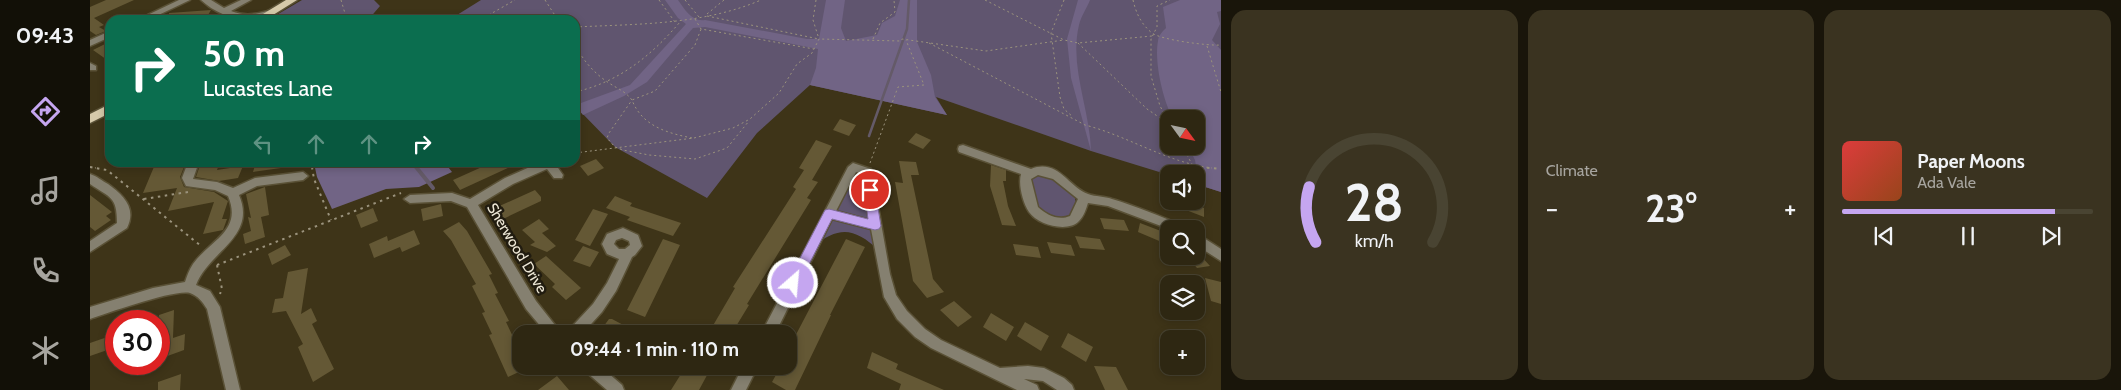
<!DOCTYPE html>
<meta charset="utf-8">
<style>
:root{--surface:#2e2712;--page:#3a3320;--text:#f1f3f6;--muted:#a7a59f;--line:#494432;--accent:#c5a6f0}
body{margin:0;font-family:Cabin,sans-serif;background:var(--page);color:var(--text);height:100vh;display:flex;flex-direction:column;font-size:19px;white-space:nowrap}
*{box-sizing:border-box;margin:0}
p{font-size:16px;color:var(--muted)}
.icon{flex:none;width:28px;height:28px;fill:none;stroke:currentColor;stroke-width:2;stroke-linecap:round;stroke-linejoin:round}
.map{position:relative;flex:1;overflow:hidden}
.details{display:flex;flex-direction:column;gap:10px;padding:10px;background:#19150a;width:900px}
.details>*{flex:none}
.hud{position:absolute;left:15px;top:15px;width:475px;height:152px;border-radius:15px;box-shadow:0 2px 8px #0003,0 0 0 1px var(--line);background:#0b6e4f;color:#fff;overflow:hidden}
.needle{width:32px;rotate:123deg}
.fabs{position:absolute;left:1070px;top:110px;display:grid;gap:10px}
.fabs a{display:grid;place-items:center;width:45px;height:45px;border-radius:10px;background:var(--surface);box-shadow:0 2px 8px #0003,0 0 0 1px var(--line);font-size:25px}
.speed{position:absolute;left:15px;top:310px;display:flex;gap:10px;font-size:25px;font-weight:700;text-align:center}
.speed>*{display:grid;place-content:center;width:65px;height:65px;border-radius:50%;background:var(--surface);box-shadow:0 2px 8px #0003,0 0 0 1px var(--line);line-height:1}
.speed .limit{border:8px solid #d22;background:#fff;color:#111}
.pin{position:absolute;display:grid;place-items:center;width:42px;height:42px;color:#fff;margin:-21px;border:2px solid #fff;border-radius:50%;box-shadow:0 1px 5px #0007}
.me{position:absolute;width:55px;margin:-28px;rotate:27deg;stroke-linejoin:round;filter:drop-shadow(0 0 4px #0008)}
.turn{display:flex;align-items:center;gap:18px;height:105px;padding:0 15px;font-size:22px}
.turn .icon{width:65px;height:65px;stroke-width:2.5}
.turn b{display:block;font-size:35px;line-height:42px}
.lanes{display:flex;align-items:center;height:48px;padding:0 15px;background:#0003;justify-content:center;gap:25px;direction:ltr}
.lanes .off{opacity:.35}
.big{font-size:38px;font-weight:700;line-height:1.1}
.details .tile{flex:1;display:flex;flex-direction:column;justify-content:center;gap:8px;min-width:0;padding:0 18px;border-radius:15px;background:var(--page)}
.details .dial{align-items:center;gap:0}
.dial svg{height:130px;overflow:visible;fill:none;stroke:var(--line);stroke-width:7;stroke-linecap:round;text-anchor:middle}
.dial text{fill:var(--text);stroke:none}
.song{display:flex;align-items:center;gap:15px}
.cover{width:60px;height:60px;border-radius:8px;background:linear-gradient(135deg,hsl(0 70% 55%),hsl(20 70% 35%))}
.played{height:5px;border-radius:2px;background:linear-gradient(90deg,var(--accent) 85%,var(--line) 85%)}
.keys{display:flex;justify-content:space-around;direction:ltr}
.heat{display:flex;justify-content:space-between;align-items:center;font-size:28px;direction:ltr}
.details .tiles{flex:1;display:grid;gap:10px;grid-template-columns:repeat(3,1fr)}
.trip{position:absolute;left:422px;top:325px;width:285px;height:50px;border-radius:15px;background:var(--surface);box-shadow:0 2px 8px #0003,0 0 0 1px var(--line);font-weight:700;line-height:50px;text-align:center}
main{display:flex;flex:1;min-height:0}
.tab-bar{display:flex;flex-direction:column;width:90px;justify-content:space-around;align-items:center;background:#121007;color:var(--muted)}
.tab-bar .icon{width:35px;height:35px}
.tab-bar .active{color:var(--accent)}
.tab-bar b{font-size:22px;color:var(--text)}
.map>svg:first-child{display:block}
.green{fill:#60556f;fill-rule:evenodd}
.forest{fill:#716485}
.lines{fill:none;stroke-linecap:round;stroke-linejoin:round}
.stream-far1{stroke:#645a68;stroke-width:2.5}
.stream{stroke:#645a68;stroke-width:4}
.building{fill:#645835}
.minor-casing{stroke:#5a5136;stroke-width:3}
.major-casing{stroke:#5a5136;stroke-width:3}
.path-far1{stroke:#9b937d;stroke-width:1;stroke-dasharray:2 3;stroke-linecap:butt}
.path{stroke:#9b937d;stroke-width:2;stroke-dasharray:2.5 4.5;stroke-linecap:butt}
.minor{fill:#858070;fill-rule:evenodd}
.major{fill:#d6caaa;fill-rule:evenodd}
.route{fill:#c5a6f0;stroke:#806c9c}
.labels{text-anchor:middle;stroke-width:5;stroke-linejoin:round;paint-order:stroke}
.street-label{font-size:15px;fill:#ede7d6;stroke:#211c10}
</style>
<main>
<nav class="tab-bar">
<b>09:43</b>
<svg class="icon active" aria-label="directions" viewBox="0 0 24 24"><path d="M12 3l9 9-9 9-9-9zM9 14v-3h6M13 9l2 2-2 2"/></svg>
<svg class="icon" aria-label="music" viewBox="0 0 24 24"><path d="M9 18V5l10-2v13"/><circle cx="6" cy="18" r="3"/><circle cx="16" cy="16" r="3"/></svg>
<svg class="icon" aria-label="phone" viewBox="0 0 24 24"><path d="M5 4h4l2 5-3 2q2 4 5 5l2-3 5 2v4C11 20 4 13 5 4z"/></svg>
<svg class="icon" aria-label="climate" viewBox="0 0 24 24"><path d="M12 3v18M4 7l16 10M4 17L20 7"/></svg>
</nav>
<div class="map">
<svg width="1131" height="390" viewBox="0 0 1131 390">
<rect width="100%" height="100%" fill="#3e3418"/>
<path class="green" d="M212,0H284L290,6L278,20H178Z
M391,0H1131V192L1106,184V174L1079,175L1001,151L846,97L857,115L720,85L667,133L617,198L525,147L488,109H485V20H359ZM1079,119H1106V146H1079Z
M763,167L777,172L790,251C763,227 750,226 722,247Z
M950,174L957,175L984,194L986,203C984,207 982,213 978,217C969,223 954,216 949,208C945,201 943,189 941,180L944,175Z"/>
<path class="forest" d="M575,0H588C595,10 602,22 615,20L717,39H729L736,0H755L751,28L756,41L787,35L792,23L805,16L810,0H827V42L841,75L845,97L857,115L720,85L726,68L728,49L615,27L603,28L557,82L534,96L493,115L488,109H485V102L491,103L540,85L596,24L588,18Z
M988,0H1000C997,8 991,16 989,25C979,67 1000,109 1001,151L981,78L977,39Z
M1090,0H1131V11L1127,12L1130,24L1122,40L1131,50V192L1109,185L1105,160L1098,146H1106V119H1083C1073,100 1064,62 1068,41C1068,36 1073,31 1076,28L1073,7Z
M224,163H355L362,172L329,187L296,189L242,209L227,177Z"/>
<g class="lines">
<path class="stream-far1" d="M779,136L817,29L819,0
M322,162L327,168"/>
<path class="stream" d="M326,167L343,188"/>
</g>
<path class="building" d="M16,0H44L4,18L14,25L9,27L16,31L6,35L0,31V7Z
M121,10L115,20H79V13Z
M20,39V62L3,50L17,43L15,41Z
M750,119L766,125L759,136L743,130Z
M826,133L841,140L833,149L818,142Z
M726,140L742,146L722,180L728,182L717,198L721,200L657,304L659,305L645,328L656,334H618L645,288L643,287L706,189L703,187L714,170L709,168Z
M506,159L514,168L498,176L490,166Z
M809,161L826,162L829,175H821L843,279L854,292L837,298L823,281L805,182L813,183Z
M66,162H96L90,177L94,187L124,192L138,201L132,219H137L133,230L113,234L124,202L78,211L87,188L53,193Z
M166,162H191V168L163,172Z
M403,162H431L370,190L363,180Z
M129,165L127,170L153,166L148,178L129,181L106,177L109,168Z
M901,165L916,170V181H913L918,206L926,226L912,225L900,186Z
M175,187L179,215L171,217L175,237L155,244L153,234L161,231L158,217L161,218L156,194Z
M445,190L451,197V201L436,208L413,219L405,208Z
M0,195L22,212L16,216L21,220L5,231L0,227Z
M525,196L542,203L540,206L591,223L583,236L537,220L540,217L516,208Z
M1073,201H1095L1114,208V217Z
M351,204L353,216L333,221L331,209Z
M283,208L288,221L271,228L266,215Z
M503,209L518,214L500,246L485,240Z
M1010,218L1034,220L1039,231L1014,229Z
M449,219L459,229L452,233L466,246L457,252L440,245L445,242L432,230Z
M369,222L377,231L402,274L399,275L408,293L405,294L419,321L416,322L431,354V371L418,377L399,335L402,334L392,313L395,312L382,286L386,284L361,240L353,231Z
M1050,223L1076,233L1074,243L1048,232Z
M324,230L330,244L312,252L310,247L284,258L279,244L297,236L298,241Z
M985,236L1010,239L1015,250L990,248Z
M573,239L590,245L555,317L537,310Z
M756,239L775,247L740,315H741L705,390H696L682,382L691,366H699V348Z
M957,242L981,245L985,256L961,253Z
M923,244L948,247L951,258L926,255Z
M195,245L201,255L182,265L178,254Z
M493,246L509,252L500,267L483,261Z
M456,256L491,288L476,300L462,287L465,284L444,264Z
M1097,256H1111L1120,266L1107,268Z
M218,268L211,314L221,308L227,321L222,324L244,369L223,382L208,347L213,344L196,311L182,313L185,299L193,298L198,272Z
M1115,278L1131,282V304L1121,301Z
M864,301L882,317L868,327L850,310Z
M84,310L83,338L95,334L94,350L72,358L74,329L69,330V315Z
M901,313L924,327L916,341L893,327Z
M519,319H522L539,328L535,334H508Z
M935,322L959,336L951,351L927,336Z
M978,333L1003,347L996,362L971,347Z
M26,334V347L0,356V343Z
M782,352L808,364L806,369L854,390H809L811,384L777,368Z
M596,366H622L609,390H581Z
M1004,366L1026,367L1038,390H1015Z
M91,374L90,390H68V382Z
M467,376L479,390H448Z"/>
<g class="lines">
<g class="minor-casing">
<path id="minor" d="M89,0H100L58,20H47Z
M111,0H121L134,8L151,0H161L141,11C156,17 166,14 181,10L185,12C164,29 129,17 111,0Z
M20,31V37L0,46V40Z
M0,63L6,66V70H0Z
M873,145L941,169C968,158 979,188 998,194C1006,197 1014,196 1022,199C1046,206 1071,217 1095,226L1097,229H1079L1018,206L998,203C996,209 994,216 989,221C978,233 948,225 939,212C933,203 928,185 931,174L869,152L868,149L869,146ZM948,175L963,179L988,199L980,216C968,221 957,215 948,207L941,179Z
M98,162H109L103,179L127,182L143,188L165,178L213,172L218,176L213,180L167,186L149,195C167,237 119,251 106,285L120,291L130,307L150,390H136L117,309C112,301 108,296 100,293C85,289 18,313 0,319V307L63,288L95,282C97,276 99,270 103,264C120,240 153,231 138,196L125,190L96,186L92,178Z
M451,162H467L466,165L473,175L472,178H464L457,169L423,184L388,205L446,301L472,334H457L436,309L377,207L361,201L320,203L314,199L320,195L362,193L380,199L415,178Z
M763,163L781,169L782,172L800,274L806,295L817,311L835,329L851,340L910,368L938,366L954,368L974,378L982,385L984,390H967L953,381L934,379L947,385L949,390H927L841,348L825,337L807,319L794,297L781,229L742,219L685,334H671L758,167ZM766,172L772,174L779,220L746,211Z
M0,174C7,176 12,181 18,184C33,195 47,208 37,228L0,252V241L27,223C27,196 20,198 0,184Z
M533,228L548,235L552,246L545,255L542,257L526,291L512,312L492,334H475L503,304L517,283L529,259L517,254L512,244L517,234ZM532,238L539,241L540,245L535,249H529L524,244L526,240Z
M1106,233L1131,249V261L1106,245Z
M493,366H510L532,385L534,390H517L495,371Z
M653,366H668L656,390H641Z"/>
</g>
<g class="major-casing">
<path id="major" d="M196,0H207L175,20H163Z
M20,104V113L0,123V114Z"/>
</g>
<path class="path-far1" d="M251,0L257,20
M455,0L468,20
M569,0L585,22
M595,0L609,17
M726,0L723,20L729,39
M895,0L974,40L988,43L1062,36
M974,0L961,33L970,97L974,109L983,117
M1043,0C1046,13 1051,24 1062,33C1071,40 1119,46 1131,45
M617,14L634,0
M617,16L729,39
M605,19L611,29L724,49
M390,20L425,0
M485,27C547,24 613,25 671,0
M783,39L790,23L805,12L804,0
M485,43C491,59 505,74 519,83C528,89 535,91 542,100L519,133L517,138L525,147L533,150L559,155L605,159L637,148L659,121
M839,43L995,125C1038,136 1078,163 1122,168
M988,43L1057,109L1079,124
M1117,46L1131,92
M485,92C529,82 561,56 590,22
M1079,122L1070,106L1061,76V39L1067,27V6L1080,0
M602,138C577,133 552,126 542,100L565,91L605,45L611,29
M1092,146L1103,166
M485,153L604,138L643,128L660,119L689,93L707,64L722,53L729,39L810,41L812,39L896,51L974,40
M221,162L222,168
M780,163L808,87L834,85L816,40
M0,167L6,168"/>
<path class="path" d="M0,167L17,170L111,246
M222,167L224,179L241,220
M1110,167L1131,169
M54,199L98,192
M127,265L311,193
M127,265L132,289L130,294"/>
<use href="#minor" class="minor"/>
<use href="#major" class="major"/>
</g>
<path class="route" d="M780,185L785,190L791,226L789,229L785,230L742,219L708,286L703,288L699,286L697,283L735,210L739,209L778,219L774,190Z"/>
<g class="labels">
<g class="street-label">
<text transform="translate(427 248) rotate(59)" y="5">Sherwood Drive</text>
</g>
</g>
</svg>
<div class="fabs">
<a><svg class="needle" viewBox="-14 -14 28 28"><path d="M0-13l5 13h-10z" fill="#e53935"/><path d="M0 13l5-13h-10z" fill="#a7a59f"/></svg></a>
<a><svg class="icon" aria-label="sound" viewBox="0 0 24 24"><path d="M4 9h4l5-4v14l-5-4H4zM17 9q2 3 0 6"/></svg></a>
<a><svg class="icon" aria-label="search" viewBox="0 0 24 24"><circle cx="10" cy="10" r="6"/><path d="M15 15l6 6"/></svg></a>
<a><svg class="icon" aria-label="layers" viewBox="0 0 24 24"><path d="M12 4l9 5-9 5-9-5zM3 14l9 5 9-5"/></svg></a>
<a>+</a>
</div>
<div class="speed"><div class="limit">30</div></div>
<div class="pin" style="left:780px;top:190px;background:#d93025"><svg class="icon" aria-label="arrive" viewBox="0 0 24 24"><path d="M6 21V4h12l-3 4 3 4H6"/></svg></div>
<svg class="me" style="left:703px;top:283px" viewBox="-20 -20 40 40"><circle r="17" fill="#c5a6f0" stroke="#fff" stroke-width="3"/><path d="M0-11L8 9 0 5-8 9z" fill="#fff"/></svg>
<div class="trip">09:44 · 1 min · 110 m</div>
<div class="hud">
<div class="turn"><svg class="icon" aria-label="right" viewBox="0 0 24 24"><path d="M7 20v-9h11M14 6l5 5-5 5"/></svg><div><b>50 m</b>Lucastes Lane</div></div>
<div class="lanes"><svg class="icon off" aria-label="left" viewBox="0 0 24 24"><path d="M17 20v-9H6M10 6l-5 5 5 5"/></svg><svg class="icon off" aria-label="ahead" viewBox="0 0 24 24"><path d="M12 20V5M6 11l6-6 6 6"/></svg><svg class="icon off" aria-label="ahead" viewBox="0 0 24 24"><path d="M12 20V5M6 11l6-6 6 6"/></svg><svg class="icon" aria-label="right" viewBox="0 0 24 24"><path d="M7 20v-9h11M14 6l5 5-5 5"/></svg></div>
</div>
</div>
<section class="details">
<div class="tiles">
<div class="tile dial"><svg viewBox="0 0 100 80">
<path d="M14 69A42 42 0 1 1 86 69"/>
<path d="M14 69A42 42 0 0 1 10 35" stroke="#c5a6f0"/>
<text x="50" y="56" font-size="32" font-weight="700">28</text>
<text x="50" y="72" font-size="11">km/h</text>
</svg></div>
<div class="tile"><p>Climate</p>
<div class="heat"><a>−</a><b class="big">23°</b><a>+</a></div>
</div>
<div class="tile">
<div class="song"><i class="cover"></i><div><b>Paper Moons</b><p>Ada Vale</p></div></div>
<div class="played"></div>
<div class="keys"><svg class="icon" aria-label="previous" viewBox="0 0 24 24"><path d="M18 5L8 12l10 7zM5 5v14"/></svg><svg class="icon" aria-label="pause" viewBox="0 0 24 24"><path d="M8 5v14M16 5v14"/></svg><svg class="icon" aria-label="next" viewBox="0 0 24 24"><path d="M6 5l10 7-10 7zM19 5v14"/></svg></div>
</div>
</div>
</section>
</main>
